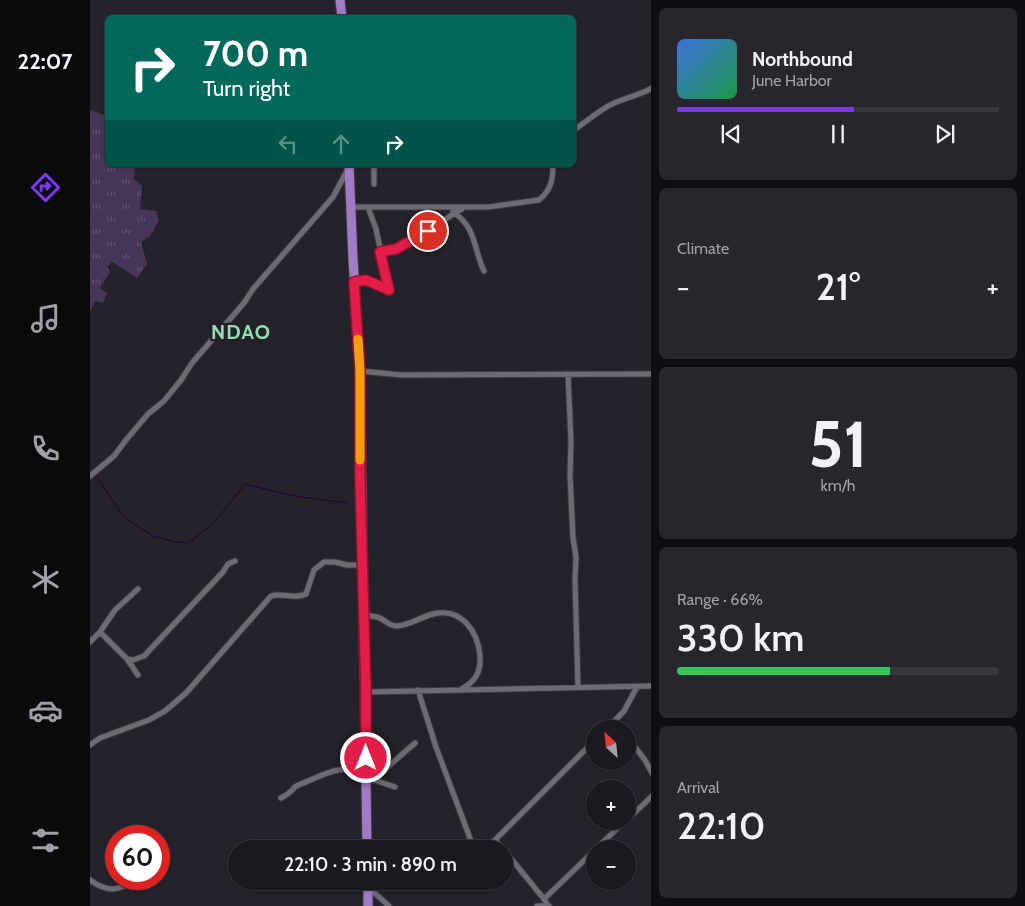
<!DOCTYPE html>
<meta charset="utf-8">
<style>
:root{--surface:#1c1a20;--page:#29272d;--text:#f1f3f6;--muted:#a0a1a5;--line:#3a383e;--accent:#7c3aed}
body{margin:0;font-family:Cabin,sans-serif;background:var(--page);color:var(--text);height:100vh;display:flex;flex-direction:column;font-size:19px;white-space:nowrap}
*{box-sizing:border-box;margin:0}
p{font-size:16px;color:var(--muted)}
.icon{flex:none;width:28px;height:28px;fill:none;stroke:currentColor;stroke-width:2;stroke-linecap:round;stroke-linejoin:round}
.map{position:relative;flex:1;overflow:hidden}
.side{display:flex;flex-direction:column;gap:8px;padding:8px;background:#0f0e12;width:374px}
.side>*{flex:none}
.guide{position:absolute;left:15px;top:15px;width:471px;height:152px;border-radius:8px;box-shadow:0 1px 4px #0004,0 0 0 1px var(--line);background:#00695c;color:#fff;overflow:hidden}
.needle{width:32px;rotate:333deg}
.controls{position:absolute;left:496px;top:720px;display:grid;gap:10px}
.controls a{display:grid;place-items:center;width:50px;height:50px;border-radius:50%;background:var(--surface);box-shadow:0 1px 4px #0004,0 0 0 1px var(--line);font-size:25px}
.speed{position:absolute;left:15px;top:825px;display:flex;gap:10px;font-size:25px;font-weight:700;text-align:center}
.speed>*{display:grid;place-content:center;width:65px;height:65px;border-radius:50%;background:var(--surface);box-shadow:0 1px 4px #0004,0 0 0 1px var(--line);line-height:1}
.speed .limit{border:8px solid #d22;background:#fff;color:#111}
.pin{position:absolute;display:grid;place-items:center;width:42px;height:42px;color:#fff;margin:-21px;border:2px solid #fff;border-radius:50%;box-shadow:0 1px 5px #0007}
.me{position:absolute;width:55px;margin:-28px;rotate:0deg;stroke-linejoin:round;filter:drop-shadow(0 0 4px #0008)}
.turn{display:flex;align-items:center;gap:18px;height:105px;padding:0 15px;font-size:22px}
.turn .icon{width:65px;height:65px;stroke-width:2.5}
.turn b{display:block;font-size:35px;line-height:42px}
.lanes{display:flex;align-items:center;height:48px;padding:0 15px;background:#0003;justify-content:center;gap:25px;direction:ltr}
.lanes .off{opacity:.35}
.big{font-size:38px;font-weight:600;line-height:1.1}
.side .widget{flex:1;display:flex;flex-direction:column;justify-content:center;gap:8px;min-width:0;padding:0 18px;border-radius:8px;background:var(--page)}
.side .dial{align-items:center;gap:0}
.dial b{font-size:65px;line-height:1}
.song{display:flex;align-items:center;gap:15px}
.cover{width:60px;height:60px;border-radius:8px;background:linear-gradient(135deg,hsl(220 70% 55%),hsl(140 70% 35%))}
.played{height:5px;border-radius:2px;background:linear-gradient(90deg,var(--accent) 55%,var(--line) 55%)}
.keys{display:flex;justify-content:space-around;direction:ltr}
.heat{display:flex;justify-content:space-between;align-items:center;font-size:28px;direction:ltr}
.charge{height:8px;border-radius:4px;background:linear-gradient(90deg,#34c759 66%,var(--line) 0)}
.trip{position:absolute;left:138px;top:840px;width:285px;height:50px;border-radius:25px;background:var(--surface);box-shadow:0 1px 4px #0004,0 0 0 1px var(--line);font-weight:600;line-height:50px;text-align:center}
main{display:flex;flex:1;min-height:0}
.tabs{display:flex;flex-direction:column;width:90px;justify-content:space-around;align-items:center;background:#0b0a0d;color:var(--muted)}
.tabs .icon{width:35px;height:35px}
.tabs .on{color:var(--accent)}
.tabs b{font-size:22px;color:var(--text)}
.map>svg:first-child{display:block}
.grass{fill:url(#grass-tufts)}
.lines{fill:none;stroke-linecap:round;stroke-linejoin:round}
.stream{stroke:#1e0430;stroke-width:1}
.street-casing{stroke:#3f3c42;stroke-width:7}
.primary-casing{stroke:#3f3c42;stroke-width:11}
.street{stroke:#6f6b75;stroke-width:5}
.primary{stroke:#a17bc5;stroke-width:9}
.route-casing{stroke:#92132f;stroke-width:12}
.route{stroke:#e11d48;stroke-width:9}
.slow{stroke:#f59e0b;stroke-width:9}
.labels{text-anchor:middle;stroke-width:5;stroke-linejoin:round;paint-order:stroke}
.district-label{font-size:20px;font-weight:bold;letter-spacing:1px;fill:#93dfb0;stroke:#26222b}
</style>
<main>
<nav class="tabs">
<b>22:07</b>
<svg class="icon on" aria-label="directions" viewBox="0 0 24 24"><path d="M12 3l9 9-9 9-9-9zM9 14v-3h6M13 9l2 2-2 2"/></svg>
<svg class="icon" aria-label="music" viewBox="0 0 24 24"><path d="M9 18V5l10-2v13"/><circle cx="6" cy="18" r="3"/><circle cx="16" cy="16" r="3"/></svg>
<svg class="icon" aria-label="phone" viewBox="0 0 24 24"><path d="M5 4h4l2 5-3 2q2 4 5 5l2-3 5 2v4C11 20 4 13 5 4z"/></svg>
<svg class="icon" aria-label="climate" viewBox="0 0 24 24"><path d="M12 3v18M4 7l16 10M4 17L20 7"/></svg>
<svg class="icon" aria-label="car" viewBox="0 0 24 24"><path d="M5 17H2v-5l4-1 3-4h7l3 4 3 1v5h-3M9 17h6M6 11h13"/><circle cx="7" cy="17" r="2"/><circle cx="17" cy="17" r="2"/></svg>
<svg class="icon" aria-label="filters" viewBox="0 0 24 24"><path d="M4 7h16M4 17h16"/><circle cx="9" cy="7" r="2"/><circle cx="15" cy="17" r="2"/></svg>
</nav>
<div class="map">
<svg width="562" height="906" viewBox="0 0 562 906">
<defs>
<pattern id="grass-tufts" width="24" height="20" patternUnits="userSpaceOnUse" patternTransform="scale(1.25)"><rect width="24" height="20" fill="#473659"/><path d="M3 7l-1-3M5 7V3M7 7l1-3M15 17l-1-3M17 17v-4M19 17l1-3" fill="none" stroke="#615270"/></pattern>
</defs>
<rect width="100%" height="100%" fill="#26222b"/>
<path class="grass" d="M0,110L17,116L18,165H45L44,179L52,186L50,209L66,211L69,220L60,236L51,242L57,264L47,278L22,262L17,267L20,272L10,288L17,293L13,303L5,301L0,311Z"/>
<g class="lines">
<path class="stream" d="M5,474L34,517L63,536L86,542L98,543L123,524L155,484L204,496L257,503"/>
<g class="street-casing">
<path id="street" d="M484,130C496,122 507,112 520,105C533,98 548,96 562,88
M284,165V184
M261,207H398L449,200C461,190 463,180 463,165
M363,212C387,228 383,248 394,271
M329,247L340,238L337,208
M290,252C321,251 346,222 372,209
M264,282L276,280L299,290L286,229L278,207
M270,371L312,375L562,374
M478,374L481,442L480,475L483,538L486,557L485,579L488,687
M0,476L24,456L36,440L58,414L74,401L91,380L102,363L154,303L163,289L243,197L258,169
M275,615C280,616 285,616 290,618C296,621 299,626 307,626C320,625 331,617 343,614C371,607 388,631 390,656C391,673 385,682 370,690
M10,632L37,659L48,675
M0,642L10,632L25,610L48,589
M37,659L43,660L54,656L133,572L138,564L145,561
M328,690L346,747L384,849
M276,692L562,686
M517,729L534,711L547,687
M538,738L555,760L562,773
M0,745L10,738L59,720L75,711L96,693L181,596C192,592 204,600 216,594L224,570L234,562H245L257,565H273
M281,779L305,787
M284,779L325,743
M191,798C197,795 200,793 204,788C207,785 214,783 218,781C239,772 253,764 275,774
M538,819L562,796
M405,840L413,849
M388,849L405,840L505,740
M506,849L535,821
M414,850L454,899L458,906
M0,880C19,894 29,890 47,879
M278,887L299,906
M454,899L505,850
M447,906H459"/>
</g>
<g class="primary-casing">
<path id="primary" d="M250,0L252,18
M259,165L263,259L270,371L277,849
M278,881V906"/>
</g>
<use href="#street" class="street"/>
<use href="#primary" class="primary"/>
</g>
<g class="lines">
<g class="route-casing">
<path id="route" d="M276,758V692L270,479V371L264,282L276,280L299,290L290,252L306,249L338,231"/>
</g>
<use href="#route" class="route"/>
<path class="slow" d="M268,339L270,371V460"/>
</g>
<g class="labels">
<g class="district-label">
<text x="151" y="339">NDAO</text>
</g>
</g>
</svg>
<div class="controls">
<a><svg class="needle" viewBox="-14 -14 28 28"><path d="M0-13l5 13h-10z" fill="#e53935"/><path d="M0 13l5-13h-10z" fill="#a0a1a5"/></svg></a>
<a>+</a>
<a>−</a>
</div>
<div class="speed"><div class="limit">60</div></div>
<div class="pin" style="left:338px;top:231px;background:#d93025"><svg class="icon" aria-label="arrive" viewBox="0 0 24 24"><path d="M6 21V4h12l-3 4 3 4H6"/></svg></div>
<svg class="me" style="left:276px;top:758px" viewBox="-20 -20 40 40"><circle r="17" fill="#e11d48" stroke="#fff" stroke-width="3"/><path d="M0-11L8 9 0 5-8 9z" fill="#fff"/></svg>
<div class="trip">22:10 · 3 min · 890 m</div>
<div class="guide">
<div class="turn"><svg class="icon" aria-label="right" viewBox="0 0 24 24"><path d="M7 20v-9h11M14 6l5 5-5 5"/></svg><div><b>700 m</b>Turn right</div></div>
<div class="lanes"><svg class="icon off" aria-label="left" viewBox="0 0 24 24"><path d="M17 20v-9H6M10 6l-5 5 5 5"/></svg><svg class="icon off" aria-label="ahead" viewBox="0 0 24 24"><path d="M12 20V5M6 11l6-6 6 6"/></svg><svg class="icon" aria-label="right" viewBox="0 0 24 24"><path d="M7 20v-9h11M14 6l5 5-5 5"/></svg></div>
</div>
</div>
<section class="side">
<div class="widget">
<div class="song"><i class="cover"></i><div><b>Northbound</b><p>June Harbor</p></div></div>
<div class="played"></div>
<div class="keys"><svg class="icon" aria-label="previous" viewBox="0 0 24 24"><path d="M18 5L8 12l10 7zM5 5v14"/></svg><svg class="icon" aria-label="pause" viewBox="0 0 24 24"><path d="M8 5v14M16 5v14"/></svg><svg class="icon" aria-label="next" viewBox="0 0 24 24"><path d="M6 5l10 7-10 7zM19 5v14"/></svg></div>
</div>
<div class="widget"><p>Climate</p>
<div class="heat"><a>−</a><b class="big">21°</b><a>+</a></div>
</div>
<div class="widget dial"><b>51</b><p>km/h</p></div>
<div class="widget"><p>Range · 66%</p><b class="big">330 km</b><div class="charge"></div></div>
<div class="widget"><p>Arrival</p><b class="big">22:10</b></div>
</section>
</main>
